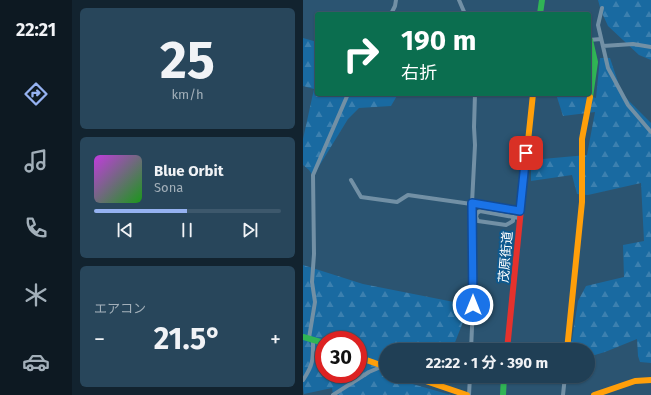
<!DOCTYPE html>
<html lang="ja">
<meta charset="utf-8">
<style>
:root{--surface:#203f55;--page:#28465b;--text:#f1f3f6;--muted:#a2afb9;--line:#3d586c;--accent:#95b2f1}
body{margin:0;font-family:"Fira Sans","Noto Sans JP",sans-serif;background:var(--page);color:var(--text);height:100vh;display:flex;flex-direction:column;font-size:15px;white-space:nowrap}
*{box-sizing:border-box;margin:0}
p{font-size:13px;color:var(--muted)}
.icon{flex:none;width:22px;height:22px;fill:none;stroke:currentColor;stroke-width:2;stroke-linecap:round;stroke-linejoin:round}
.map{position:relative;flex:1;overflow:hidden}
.details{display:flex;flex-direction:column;gap:8px;padding:8px;background:#12232f;width:231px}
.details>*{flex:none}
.banner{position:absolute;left:12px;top:12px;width:276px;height:84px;border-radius:4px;box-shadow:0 1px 3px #0004,0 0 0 1px var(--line);background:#0b6e4f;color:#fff;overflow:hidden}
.speed{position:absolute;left:12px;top:331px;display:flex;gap:8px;font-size:20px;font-weight:700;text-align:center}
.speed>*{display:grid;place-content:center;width:52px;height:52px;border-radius:50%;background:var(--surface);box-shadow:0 1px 3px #0004,0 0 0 1px var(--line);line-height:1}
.speed .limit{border:6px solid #d22;background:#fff;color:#111}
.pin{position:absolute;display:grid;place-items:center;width:34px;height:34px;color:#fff;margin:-17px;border-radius:8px;box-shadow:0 2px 6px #0006}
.me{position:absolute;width:44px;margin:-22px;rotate:0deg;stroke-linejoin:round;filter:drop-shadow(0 0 3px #0008)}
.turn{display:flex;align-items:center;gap:14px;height:84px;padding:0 20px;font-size:18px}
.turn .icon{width:52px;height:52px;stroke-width:2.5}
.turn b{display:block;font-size:28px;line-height:34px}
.big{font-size:30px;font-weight:700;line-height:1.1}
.details .card{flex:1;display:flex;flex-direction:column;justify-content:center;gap:6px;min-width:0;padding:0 14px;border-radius:6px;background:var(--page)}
.details .dial{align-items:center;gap:0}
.dial b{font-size:52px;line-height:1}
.song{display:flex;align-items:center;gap:12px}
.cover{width:48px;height:48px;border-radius:6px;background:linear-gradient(135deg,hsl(290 70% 55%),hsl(120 70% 35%))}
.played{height:4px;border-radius:2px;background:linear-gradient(90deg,var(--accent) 50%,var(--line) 50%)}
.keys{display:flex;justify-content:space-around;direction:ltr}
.heat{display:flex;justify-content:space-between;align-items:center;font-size:22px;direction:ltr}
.trip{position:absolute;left:76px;top:343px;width:216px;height:40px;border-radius:20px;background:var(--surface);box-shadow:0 1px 3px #0004,0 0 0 1px var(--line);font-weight:700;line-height:40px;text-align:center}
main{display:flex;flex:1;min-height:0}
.tabs{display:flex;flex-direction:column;width:72px;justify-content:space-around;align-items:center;background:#0d1922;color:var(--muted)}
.tabs .icon{width:28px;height:28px}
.tabs .current{color:var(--accent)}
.tabs b{font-size:18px;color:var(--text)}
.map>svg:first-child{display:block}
.forest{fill:url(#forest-firs);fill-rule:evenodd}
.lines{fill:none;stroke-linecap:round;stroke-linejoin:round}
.street{stroke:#7290a5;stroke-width:4}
.fast{stroke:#30b455;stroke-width:6}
.slow{stroke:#ff9f0a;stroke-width:6}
.jam{stroke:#e5322d;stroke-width:6}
.route-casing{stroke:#114b97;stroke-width:10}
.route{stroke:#1a73e8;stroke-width:7}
.labels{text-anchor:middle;stroke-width:4;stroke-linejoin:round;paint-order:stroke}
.street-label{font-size:13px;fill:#fff;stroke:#0e598e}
</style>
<main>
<nav class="tabs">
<b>22:21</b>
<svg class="icon current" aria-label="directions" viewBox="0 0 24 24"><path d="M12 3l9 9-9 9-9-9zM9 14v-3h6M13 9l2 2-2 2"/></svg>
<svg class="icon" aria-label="music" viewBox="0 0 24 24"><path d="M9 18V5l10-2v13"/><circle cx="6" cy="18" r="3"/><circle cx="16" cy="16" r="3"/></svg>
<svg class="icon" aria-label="phone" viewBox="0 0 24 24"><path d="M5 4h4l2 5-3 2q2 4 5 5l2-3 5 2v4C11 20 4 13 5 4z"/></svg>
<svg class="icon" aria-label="climate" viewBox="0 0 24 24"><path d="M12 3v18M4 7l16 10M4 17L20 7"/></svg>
<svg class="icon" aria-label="car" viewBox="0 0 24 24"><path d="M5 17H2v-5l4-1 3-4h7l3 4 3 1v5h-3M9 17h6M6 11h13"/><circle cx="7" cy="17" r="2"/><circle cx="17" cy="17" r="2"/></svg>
</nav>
<section class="details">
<div class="card dial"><b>25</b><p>km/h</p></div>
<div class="card">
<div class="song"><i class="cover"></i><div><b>Blue Orbit</b><p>Sona</p></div></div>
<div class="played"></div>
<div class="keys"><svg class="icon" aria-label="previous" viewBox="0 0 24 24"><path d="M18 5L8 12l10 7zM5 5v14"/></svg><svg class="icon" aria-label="pause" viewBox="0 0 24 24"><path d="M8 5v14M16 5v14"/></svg><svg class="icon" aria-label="next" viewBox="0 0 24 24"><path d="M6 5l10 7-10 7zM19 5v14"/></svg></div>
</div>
<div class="card"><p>エアコン</p>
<div class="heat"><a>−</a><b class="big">21.5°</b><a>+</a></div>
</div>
</section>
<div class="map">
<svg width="348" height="395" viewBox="0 0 348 395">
<defs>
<pattern id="forest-firs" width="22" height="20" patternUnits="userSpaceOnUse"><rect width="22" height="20" fill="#196aa1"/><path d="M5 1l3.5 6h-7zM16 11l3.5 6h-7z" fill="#3c80af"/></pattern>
</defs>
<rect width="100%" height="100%" fill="#2b5471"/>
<path class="forest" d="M295,0H348V60L336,55L305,26L298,11Z
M0,38L14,42V94H95L88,106L56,108L45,119L10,176L6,170L0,165V139L11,89L0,86Z
M297,58H307L319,94L348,123V363L337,362L335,356L334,339L302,352L285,357V350H265V347L269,340L275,301L283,286L321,277L320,245L341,241L338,183L285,195L274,194L269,175L228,181V160L284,155L292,112L260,116L253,94H279L293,98Z
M0,265L60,284L161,304L160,322L149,350H83V376H98L92,379L148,395H30L29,388L1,394L0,388ZM21,340H55V374H21Z"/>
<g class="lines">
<path class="street" d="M156,0L162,14
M299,8L295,25L305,68L325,105L348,132
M88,14L92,6L93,0
M286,40L298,39
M300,46L330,44L348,47
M48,180L58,197L94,202L105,195L217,211
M210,217V221L203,225L175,221L173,217L174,213L177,211L216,218
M6,338L12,302L9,282L11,254L10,175L45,94
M168,350L170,305L169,203L172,145L171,127L172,94
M0,380C11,364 10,358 10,339
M30,395L66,372L80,366
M166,395L167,376
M260,395L262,376"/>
<path class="fast" d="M237,14L239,0
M287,40L292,62L287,97
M0,337L21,343
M200,395L201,376"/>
<path class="slow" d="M221,179L230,94
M264,350L279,202V139L287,97
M55,357L83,367
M108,376L164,395
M291,395L332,381L348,380"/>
<path class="jam" d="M204,350L221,179"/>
</g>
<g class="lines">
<g class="route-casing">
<path id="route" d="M170,305L169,203L217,211L223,153"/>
</g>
<use href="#route" class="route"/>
</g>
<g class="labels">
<g class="street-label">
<text transform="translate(202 257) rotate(-85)" y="5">茂原街道</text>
</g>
</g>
</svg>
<div class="speed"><div class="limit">30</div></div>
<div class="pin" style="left:223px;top:153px;background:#d93025"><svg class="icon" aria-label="arrive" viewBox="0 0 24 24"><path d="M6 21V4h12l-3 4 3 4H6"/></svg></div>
<svg class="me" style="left:170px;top:305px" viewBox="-20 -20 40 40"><circle r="17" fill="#1a73e8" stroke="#fff" stroke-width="3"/><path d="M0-11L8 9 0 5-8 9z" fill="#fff"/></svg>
<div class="trip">22:22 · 1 分 · 390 m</div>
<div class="banner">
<div class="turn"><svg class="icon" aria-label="right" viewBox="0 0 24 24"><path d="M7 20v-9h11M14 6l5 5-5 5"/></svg><div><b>190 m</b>右折</div></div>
</div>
</div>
</main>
